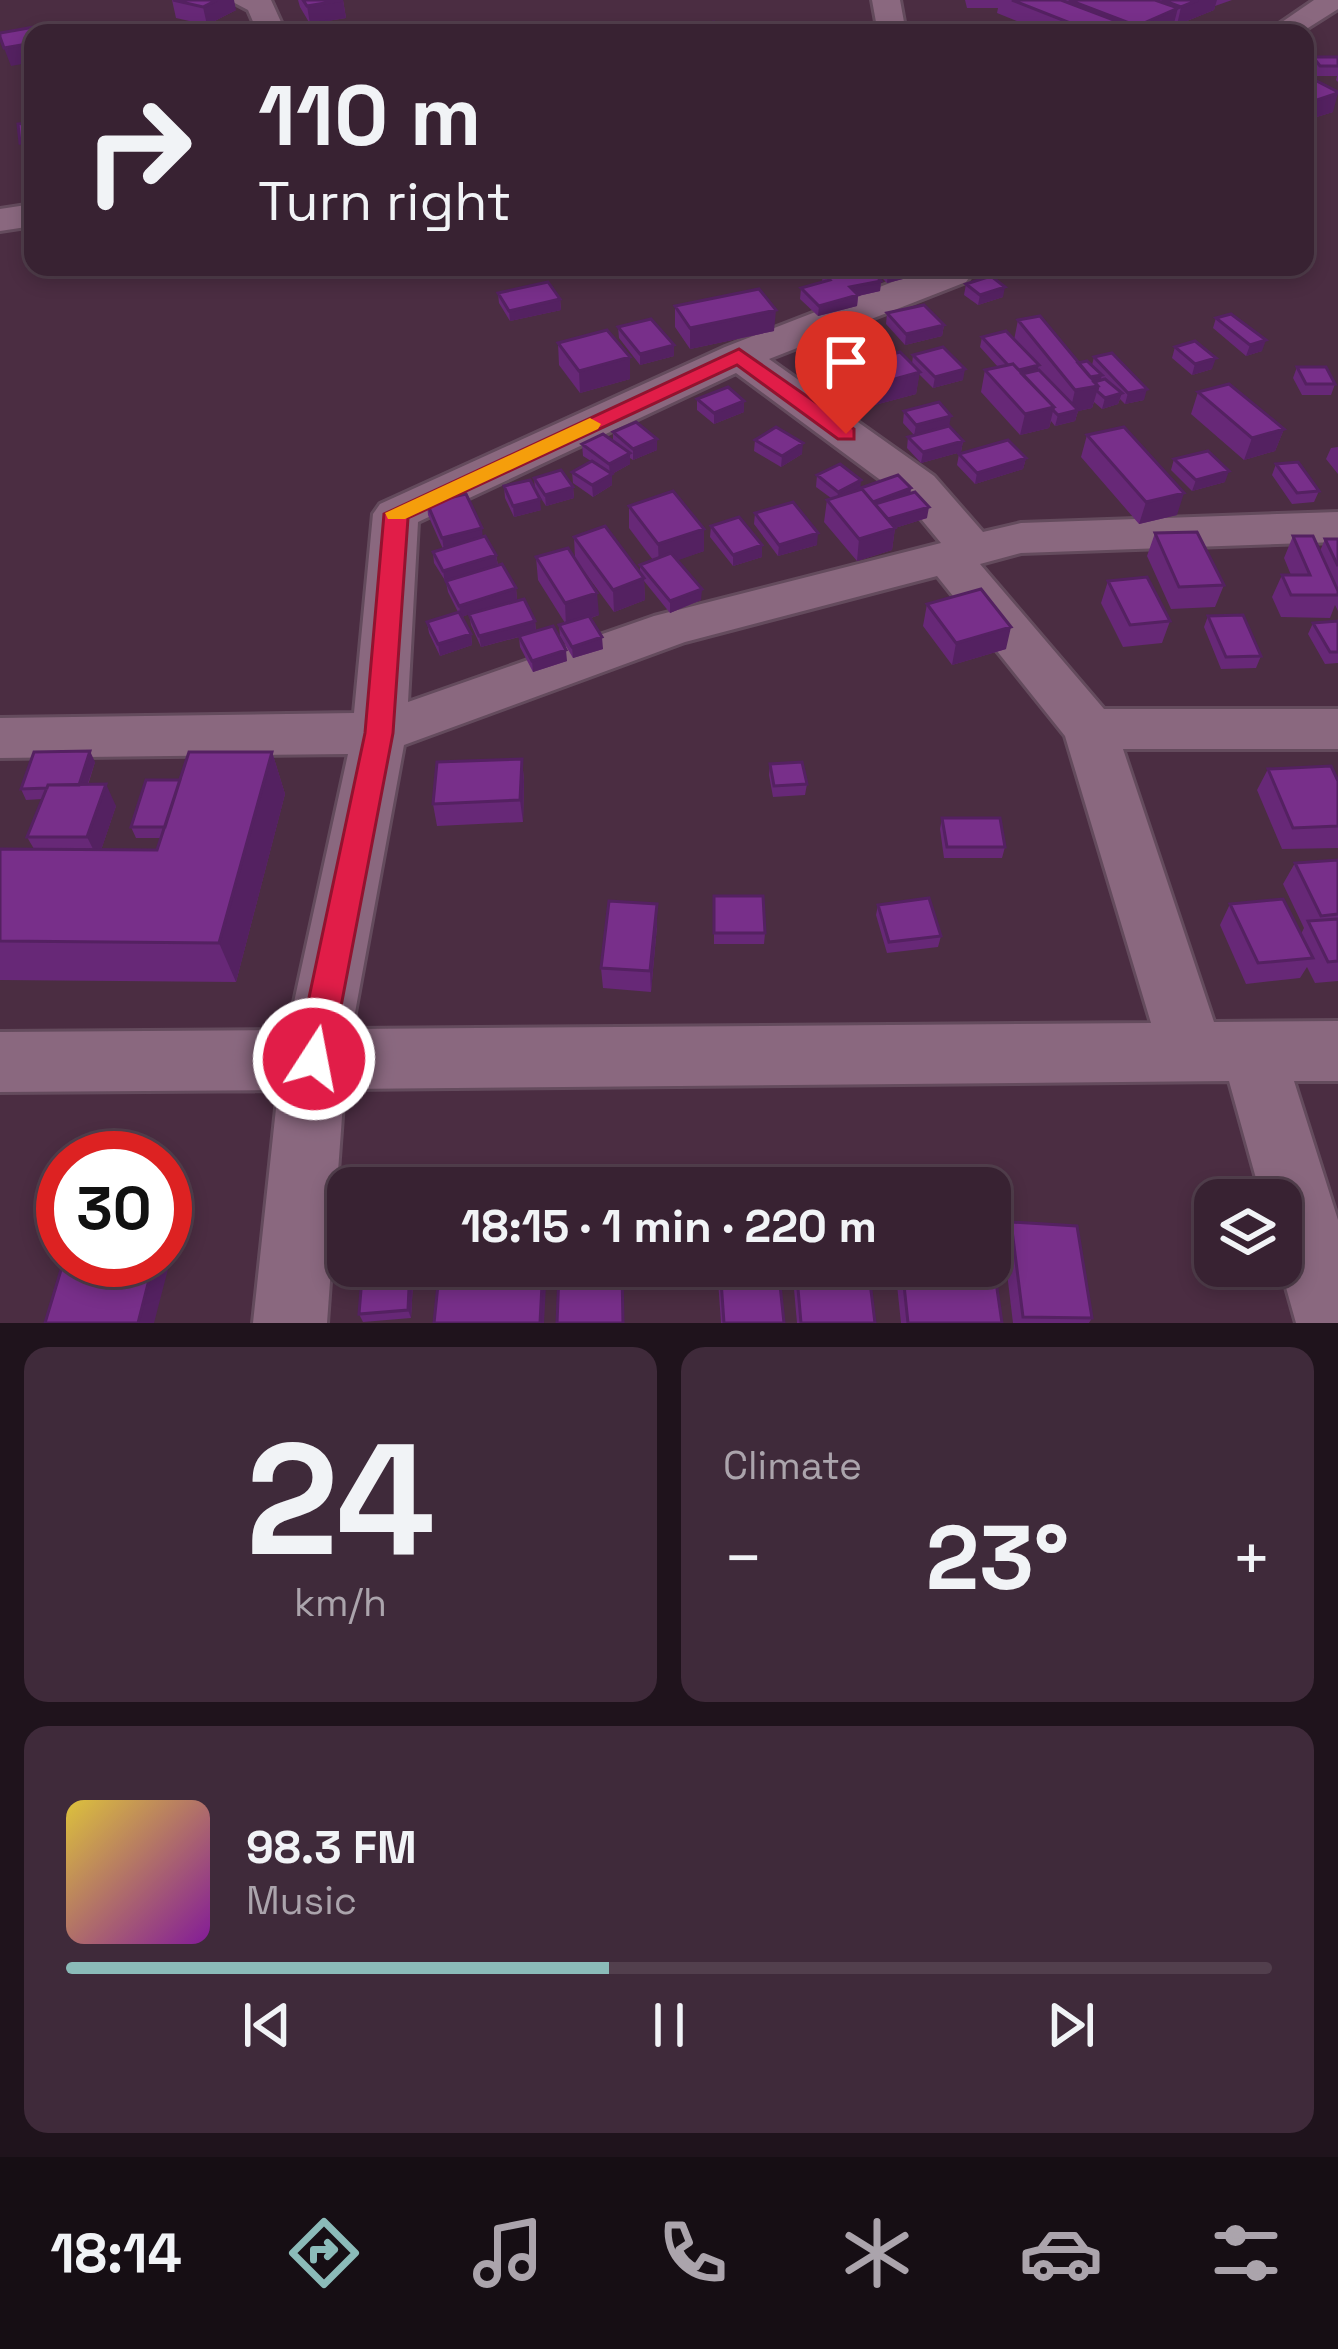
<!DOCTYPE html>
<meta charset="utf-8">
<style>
:root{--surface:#382232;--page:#3f2a3a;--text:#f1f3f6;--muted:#aba4ac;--line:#523f4d;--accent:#8bbbb9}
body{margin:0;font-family:"Space Grotesk",sans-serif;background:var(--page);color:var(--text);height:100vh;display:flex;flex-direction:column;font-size:45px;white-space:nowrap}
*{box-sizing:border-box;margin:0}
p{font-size:39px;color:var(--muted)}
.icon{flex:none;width:66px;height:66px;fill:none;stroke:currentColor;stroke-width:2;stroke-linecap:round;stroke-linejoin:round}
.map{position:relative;height:1323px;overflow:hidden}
.side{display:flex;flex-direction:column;gap:24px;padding:24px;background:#1f131c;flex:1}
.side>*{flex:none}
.hud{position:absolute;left:24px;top:24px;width:1290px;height:252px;border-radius:24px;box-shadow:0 6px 18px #0003,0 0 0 3px var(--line);background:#382232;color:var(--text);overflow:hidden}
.buttons{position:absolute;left:1194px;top:1179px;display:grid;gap:24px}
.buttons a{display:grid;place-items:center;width:108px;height:108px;border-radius:24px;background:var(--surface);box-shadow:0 6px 18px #0003,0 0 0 3px var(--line);font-size:60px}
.speed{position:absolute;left:36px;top:1131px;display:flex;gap:24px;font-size:60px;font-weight:700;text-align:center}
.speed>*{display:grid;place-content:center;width:156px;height:156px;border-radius:50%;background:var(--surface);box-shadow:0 6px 18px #0003,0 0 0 3px var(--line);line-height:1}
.speed .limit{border:18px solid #d22;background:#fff;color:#111}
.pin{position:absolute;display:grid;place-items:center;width:102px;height:102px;color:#fff;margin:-123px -51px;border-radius:50% 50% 50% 0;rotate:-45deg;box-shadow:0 0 12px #0007}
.pin .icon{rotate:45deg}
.me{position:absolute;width:132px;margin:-66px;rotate:11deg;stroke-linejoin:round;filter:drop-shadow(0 0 9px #0008)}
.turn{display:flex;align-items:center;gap:42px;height:252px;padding:0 36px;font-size:54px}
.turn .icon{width:156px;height:156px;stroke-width:2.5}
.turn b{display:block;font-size:84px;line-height:102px}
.big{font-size:90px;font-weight:700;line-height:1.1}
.side .tile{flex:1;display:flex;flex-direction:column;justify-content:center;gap:18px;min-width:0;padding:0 42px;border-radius:24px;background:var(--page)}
.side .dial{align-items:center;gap:0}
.dial b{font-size:156px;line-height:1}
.song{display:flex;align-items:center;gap:36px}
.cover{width:144px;height:144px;border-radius:18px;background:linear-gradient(135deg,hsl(50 70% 55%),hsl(290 70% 35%))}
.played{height:12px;border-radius:6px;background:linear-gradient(90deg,var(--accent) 45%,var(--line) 45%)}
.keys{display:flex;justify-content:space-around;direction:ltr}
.heat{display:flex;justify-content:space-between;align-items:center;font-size:66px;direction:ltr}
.side .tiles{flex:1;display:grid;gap:24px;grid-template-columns:1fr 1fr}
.tile:last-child{grid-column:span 2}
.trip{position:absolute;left:327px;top:1167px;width:684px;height:120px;border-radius:24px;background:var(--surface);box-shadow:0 6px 18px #0003,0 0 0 3px var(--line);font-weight:700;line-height:120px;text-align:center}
.tab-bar{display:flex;height:192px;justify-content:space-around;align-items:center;background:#160e14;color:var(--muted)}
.tab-bar .icon{width:84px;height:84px}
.tab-bar .selected{color:var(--accent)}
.tab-bar b{font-size:54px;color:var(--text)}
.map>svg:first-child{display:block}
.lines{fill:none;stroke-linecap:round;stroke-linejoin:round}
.minor-casing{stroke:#644b5d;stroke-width:6}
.minor{fill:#8a687f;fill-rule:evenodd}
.wall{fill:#672877}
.shaded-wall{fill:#542161}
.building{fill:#782f8a;stroke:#542161;stroke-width:3}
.route{fill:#e11d48;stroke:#92132f;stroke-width:3}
.slow{fill:#f59e0b}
</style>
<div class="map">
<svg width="1338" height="1323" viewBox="0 0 1338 1323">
<rect width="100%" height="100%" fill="#4b2d42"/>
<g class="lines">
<g class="minor-casing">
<path id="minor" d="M229,0H271L286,33H258L248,10Z
M872,0H900L906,33H878Z
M1314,0H1338V9L1300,33H1266Z
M33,204V226L0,231V209Z
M931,267H969L972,274L966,282L769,359L934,476L983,532L1021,523L1338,512V542L1021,553L980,564L1104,709H1338V749H1123L1214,1022L1338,1021V1081H1294L1338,1220V1323H1296L1280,1266L1281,1200H1262L1229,1081L344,1089L327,1323H253L278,1090L0,1092V1032L288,1030L348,754L0,758V718L354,713L373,514L380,504L725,347ZM736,373L902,496L941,543L654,616L408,702L418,522ZM937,576L1065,736L1151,1023L352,1029L404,745L685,642Z"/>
</g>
<use href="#minor" class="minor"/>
</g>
<path class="wall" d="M172,0L236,10L207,25L176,18Z
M298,0H343L346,18L314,23L335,33H298L297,26L310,24L300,7Z
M965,0H1232L1215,6L1214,10L1177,25L1174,24L1173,27L1159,33H1046L997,13L998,8H967Z
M1313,57H1338V82L1336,80L1337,76H1317L1310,66Z
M1305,75L1333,112L1310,119L1305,116Z
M871,267H904L903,279L887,283Z
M823,272L881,281L880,291L858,296L857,306L818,316L800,299L801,288L822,282Z
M966,284L1003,297L978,305L964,295Z
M498,293L560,299L561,310L510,321L499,303Z
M675,306L774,331L690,349L675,327Z
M887,313L944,325L942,336L905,345L886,324Z
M1216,318L1262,351L1246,356L1213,328Z
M1018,320L1078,363L1092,365L1094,357L1144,400L1125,404L1120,399L1118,404L1102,409L1094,402L1092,408L1078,411L1075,421L1055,426L1051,421L1049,428L1020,435L981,392L985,370L998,367L980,347L982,337L1014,340Z
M618,327L674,356L640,365L619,338Z
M850,329L885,348L863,354L849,340Z
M558,343L630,379L580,393L559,365Z
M1175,347L1212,369L1192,375L1172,358Z
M913,355L963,380L933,388L919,374L916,394L852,411L834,391L836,369L912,364Z
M1297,367L1335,384L1331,395H1302L1293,378Z
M1198,392L1284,429L1275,451L1244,460L1191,414Z
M697,399L744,401V412L714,424L697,410Z
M904,411L949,426L963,441L961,452L921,463L907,448L908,437L914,435L903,423Z
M613,432L657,439V450L633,460L630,458V464L612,474V485L593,497L573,483L572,472L591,461L583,456L582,444L613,441Z
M1087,435L1177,515L1139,524L1081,457Z
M755,440L802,454L781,467L754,451Z
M1338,447V474L1326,459L1331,448Z
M959,454L1026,458L1023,469L975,484L957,465Z
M1174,459L1225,482L1192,491L1171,470Z
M1276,464L1319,491L1314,502L1292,504L1272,475Z
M817,475L860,489L911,493L927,518L895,528L892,550L857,561L824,522L827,500L831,498L816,487Z
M534,478L573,487L574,498L546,506L535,489Z
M504,486L541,510L514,517L505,498Z
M427,503L483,537L496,555L498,565L516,588L517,600L535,621L536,631L567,661L533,672L520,647L519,637L481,647L471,625L469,614L462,617L471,634L472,645L440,656L429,633L427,622L458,612L448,592L446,582L434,563L433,552L443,549L428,515Z
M629,506L704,551L677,560L701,600L670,613L644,581L645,600L614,612L581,567L599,615L591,618L603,649L573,658L560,636L559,625L565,623L538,580L536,557L575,558L574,537L640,573V565L653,560L629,528Z
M755,513L817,545L778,556L754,524Z
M711,526L762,557L733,566L710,537Z
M1155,533L1224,585L1215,607L1171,609L1147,556Z
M1293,536L1320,551L1325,539H1338V611L1335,605L1330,618L1281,617L1272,597L1282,575H1291L1284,558Z
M1108,581L1170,621L1162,643L1123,647L1101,603Z
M927,604L1006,649L952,665L923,626Z
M1208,616L1261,656L1256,668L1221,669L1204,627Z
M1338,621V663L1325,664L1308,634L1313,623Z
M272,752L285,794L236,982L0,980V849H34L27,837L42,799L26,800L21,789L95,762L88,785L116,806L101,850H157L161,838H136L131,827L180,780Z
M522,759L524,781L523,822L437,826L433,804Z
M770,764L807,784L805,795L773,797L769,775Z
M1268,769L1338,781V848L1282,849L1257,790Z
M942,818L1005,847L1002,858H944L940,829Z
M1338,860V981L1315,983L1307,967L1300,978L1246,984L1220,925L1230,904L1301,934L1304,928L1283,884L1295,863Z
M714,896L765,933L764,944H714Z
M657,904V926L651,992L603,988L601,968Z
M878,905L941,936L938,947L887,953L876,915Z
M1011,1222L1092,1318L1089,1323H1013L1003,1240Z
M414,1266L411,1318L363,1322L359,1314Z
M717,1266H778L784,1323H721Z
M792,1266H868L875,1323H797Z
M895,1266H990L1002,1323H901Z"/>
<path class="shaded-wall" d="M217,0H234L236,10L207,25L203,7Z
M343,0L346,18L310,24L307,6Z
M1198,0H1217L1214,10L1177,25L1181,7Z
M1178,8L1173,27L1159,33H1135L1137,26Z
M33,43V62L11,66L4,48Z
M1338,93L1333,112L1310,119L1317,100Z
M33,141V162L27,163L20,143Z
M357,267H428L359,278Z
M905,268L903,279L887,283L888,272Z
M881,281L880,291L858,296L857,306L818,316L819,306L850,287Z
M1005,287L1003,297L978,305L980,295Z
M560,299L561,310L510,321L509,311Z
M776,310L774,331L690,349V328Z
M944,325L942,336L905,345L906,334Z
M886,337L885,348L863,354L864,343Z
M1266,340L1262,351L1246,356L1250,345Z
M674,345V356L640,365V354Z
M630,357V379L580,393L579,371Z
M1216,358L1212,369L1192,375L1195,364Z
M1039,365L1036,376L1014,371Z
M965,369L963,380L933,388L935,377Z
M920,372L916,394L852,411L855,390Z
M1102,375L1092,408L1078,411L1075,421L1055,426L1058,415L1070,412L1075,390L1087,378Z
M1147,389L1144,400L1125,404L1128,393Z
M1122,393L1118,404L1102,409L1105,398Z
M744,401V412L714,424V413Z
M1054,407L1049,428L1020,435L1025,414Z
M951,416L949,427L914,436L916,425Z
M1284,429L1275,451L1244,460L1252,438Z
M657,439V450L633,460V449Z
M963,441L961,452L921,463L923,452Z
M803,443L802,454L781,467L782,456Z
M630,453V464L612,474V485L593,497L592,485L610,475L609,464Z
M1026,458L1023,469L975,484L977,473Z
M1229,471L1225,482L1192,491L1196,480Z
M861,480L860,491L837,503L838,492Z
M573,487L574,498L546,506L545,495Z
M911,488L910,499L878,511L871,502Z
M1184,493L1177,515L1139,524L1146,502Z
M540,499L541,510L514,517L513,506Z
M929,507L927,518L895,528L892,550L857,561L859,539L886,520Z
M482,528L483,540L444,550L442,538Z
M704,529V551L659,567L658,544Z
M818,533L817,545L778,556L779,545Z
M762,545V557L733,566V555Z
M496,555L498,566L445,583L443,571Z
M644,578L645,600L614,612L613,590Z
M516,588L517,600L461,617L459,606Z
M702,589L701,600L670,613V601Z
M597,593L599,615L566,626L565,603Z
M535,621L536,632L481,647L479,636Z
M1011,627L1006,649L952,665L956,643Z
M471,634L472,645L440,656L438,644Z
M602,637L603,649L573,658L572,647Z
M566,650L567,661L533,672L532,661Z
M90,751L95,762L83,798L78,787Z
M272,752L285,794L236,982L219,943Z
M522,759L524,781L523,822L520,800Z
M106,784L116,806L98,859L87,837Z
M657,904V926L651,992L650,971Z
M168,1209L179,1227L154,1323H138L154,1260H165V1220Z
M410,1266H414L411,1318L408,1310Z
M543,1266H547L544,1323H540Z"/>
<path class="building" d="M173,0H217L203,7Z
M303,0H343L307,6Z
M1012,0H1061L1135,28L1123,33H1070L1083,28Z
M1069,0H1155L1178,8L1137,26Z
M1162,0H1198L1181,7Z
M329,21L335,33H300L297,26Z
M714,22L726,33H699L691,25Z
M57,23L62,33H33V43L4,48L0,37V33Z
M1313,57H1338V66H1320Z
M1305,75L1338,92V93L1317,100L1305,94Z
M33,122V141L20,143L18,124Z
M850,267H869L881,281L850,287L858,295L819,306L801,288L830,280L823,272Z
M883,267H904L905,268L888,272Z
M991,276L1005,287L980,295L966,284Z
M548,282L560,299L509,311L498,293Z
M759,289L776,310L690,328L675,306Z
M924,305L944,325L906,334L887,313Z
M1231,314L1266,340L1250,345L1216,318Z
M1040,316L1098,386L1075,390L1018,320Z
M651,319L674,345L640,354L618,327Z
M872,323L886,337L864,343L850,329Z
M607,330L630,357L579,371L558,343Z
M1006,331L1039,365L1019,370L1013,364L1008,365L982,337Z
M1195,341L1216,358L1195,364L1175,347Z
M943,347L965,369L935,377L913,355Z
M900,352L920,372L855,390L836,369Z
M1112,353L1147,389L1128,393L1094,357Z
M1087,361L1102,375L1090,377L1078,363Z
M1013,364L1054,407L1025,414L985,370Z
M1297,367H1326L1335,384H1306Z
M1039,370L1078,410L1058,415L1053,410L1054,407L1022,374Z
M1105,379L1122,393L1105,398L1097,391L1098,386L1094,382Z
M1229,384L1284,429L1252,438L1198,392Z
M728,387L744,401L714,413L697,399Z
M939,402L951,416L916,425L904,411Z
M636,422L657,439L633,449L613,432Z
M949,426L963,441L923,452L908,437Z
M776,427L803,443L782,456L755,440Z
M1124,427L1184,493L1146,502L1087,435Z
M603,434L630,453L609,464L582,444Z
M1008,440L1026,458L977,473L959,454Z
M1208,451L1229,471L1196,480L1174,459Z
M592,461L612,474L592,485L572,472Z
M1298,462L1319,491L1297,493L1276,464Z
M840,464L861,480L838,492L817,475Z
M561,470L573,487L545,495L534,478Z
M898,475L911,488L873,502L862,489H858Z
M530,480L540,499L513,506L504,486Z
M862,489L895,528L859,539L827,500Z
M673,491L704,529L658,544L629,506Z
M915,492L929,507L888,519L875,504Z
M466,494L482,528L442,538L427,503Z
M793,502L818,533L779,545L755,513Z
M739,517L762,545L733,555L711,526Z
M605,526L644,578L613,590L574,537Z
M1197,532L1224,585L1179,587L1155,533Z
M485,536L496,555L443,571L433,552Z
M1293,536H1313L1338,591V595H1291L1282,575H1310Z
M1325,539H1338V566Z
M568,548L597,593L565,603L536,557Z
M671,553L702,589L670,601L640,565Z
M502,564L516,588L459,606L446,581Z
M1147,577L1170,621L1130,625L1108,581Z
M981,589L1011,627L956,643L927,604Z
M524,599L535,621L479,636L469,614Z
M459,612L471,634L438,644L427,622Z
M1243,615L1261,656L1226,657L1208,616Z
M589,616L602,637L572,647L559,625Z
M1338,621V652H1330L1313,623Z
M553,626L566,650L532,661L519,636Z
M90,751L79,785H48L47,788L21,789L34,752Z
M189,752H272L219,943L0,941V849L157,850Z
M522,759L520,800L433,804L437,762Z
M802,762L807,784L774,786L770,764Z
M1331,766L1338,781V826L1293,828L1268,769Z
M146,780H180L165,827H131Z
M106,784L87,837H27L48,785Z
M942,818H1000L1005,847H947Z
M1338,860V914L1321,916L1295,863Z
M714,896H763L765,933H714Z
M929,898L941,936L889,942L878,905Z
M1283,899L1313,958L1258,963L1230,904Z
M609,901L657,904L650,971L601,968Z
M1338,919V961L1328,962L1308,921Z
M1011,1222L1077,1226L1092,1318L1023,1317Z
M990,1241L1002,1323H908L902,1266H990Z
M64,1260H154L138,1323H45Z
M363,1266H410L408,1310L359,1314Z
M440,1266H543L540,1323H434Z
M720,1266H778L784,1323H724Z
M796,1266H868L875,1323H801Z
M622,1273L623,1323H557L559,1274Z"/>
<path class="route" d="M739,349L854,429V439H838L737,365L408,518L393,733L331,1059L326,1071L314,1075L302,1071L296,1059L365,733L384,514Z"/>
<path class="slow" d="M590,418L601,424L598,429L405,519H388L385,513Z"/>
</svg>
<div class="buttons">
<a><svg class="icon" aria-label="layers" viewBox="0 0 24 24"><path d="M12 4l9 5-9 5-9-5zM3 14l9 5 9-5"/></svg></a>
</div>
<div class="speed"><div class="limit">30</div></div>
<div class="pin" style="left:846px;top:434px;background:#d93025"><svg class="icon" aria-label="arrive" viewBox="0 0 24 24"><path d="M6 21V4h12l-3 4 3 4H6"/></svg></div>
<svg class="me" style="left:314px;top:1059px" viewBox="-20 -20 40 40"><circle r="17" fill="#e11d48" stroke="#fff" stroke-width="3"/><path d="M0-11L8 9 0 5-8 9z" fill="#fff"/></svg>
<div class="trip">18:15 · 1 min · 220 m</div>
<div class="hud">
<div class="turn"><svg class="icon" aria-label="right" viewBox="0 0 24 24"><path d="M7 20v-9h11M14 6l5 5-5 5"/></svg><div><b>110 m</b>Turn right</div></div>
</div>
</div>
<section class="side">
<div class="tiles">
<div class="tile dial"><b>24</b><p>km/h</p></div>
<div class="tile"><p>Climate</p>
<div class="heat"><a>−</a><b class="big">23°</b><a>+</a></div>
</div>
<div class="tile">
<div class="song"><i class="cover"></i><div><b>98.3 FM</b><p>Music</p></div></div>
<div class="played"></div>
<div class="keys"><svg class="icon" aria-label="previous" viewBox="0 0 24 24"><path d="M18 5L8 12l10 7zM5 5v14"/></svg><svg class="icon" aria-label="pause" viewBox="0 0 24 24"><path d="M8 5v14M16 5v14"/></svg><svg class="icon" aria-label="next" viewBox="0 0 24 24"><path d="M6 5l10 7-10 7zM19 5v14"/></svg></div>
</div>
</div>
</section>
<nav class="tab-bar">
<b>18:14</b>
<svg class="icon selected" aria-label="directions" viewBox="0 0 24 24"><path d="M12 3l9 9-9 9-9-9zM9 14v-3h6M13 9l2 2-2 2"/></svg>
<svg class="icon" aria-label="music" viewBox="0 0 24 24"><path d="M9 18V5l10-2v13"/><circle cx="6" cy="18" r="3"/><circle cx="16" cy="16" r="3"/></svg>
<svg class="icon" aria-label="phone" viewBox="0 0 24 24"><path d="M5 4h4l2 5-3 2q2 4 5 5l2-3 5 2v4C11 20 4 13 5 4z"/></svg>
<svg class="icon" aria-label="climate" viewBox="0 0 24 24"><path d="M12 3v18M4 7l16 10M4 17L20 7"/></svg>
<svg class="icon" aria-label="car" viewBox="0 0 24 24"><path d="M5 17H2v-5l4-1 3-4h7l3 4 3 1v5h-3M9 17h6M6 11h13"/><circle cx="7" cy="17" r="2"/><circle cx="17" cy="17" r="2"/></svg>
<svg class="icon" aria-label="filters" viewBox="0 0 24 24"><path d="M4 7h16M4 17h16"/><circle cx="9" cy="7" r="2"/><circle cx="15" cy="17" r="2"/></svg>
</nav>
